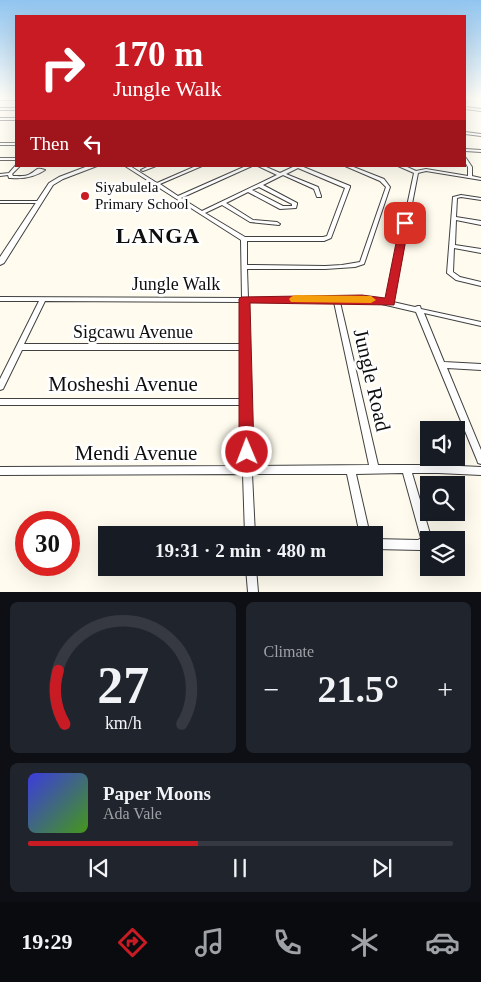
<!DOCTYPE html>
<meta charset="utf-8">
<style>
:root{--surface:#171b24;--page:#20242c;--text:#f1f3f6;--muted:#9ea1a6;--line:#363941;--accent:#c91b24}
body{margin:0;font-family:"Times New Roman",serif;background:var(--page);color:var(--text);height:100vh;display:flex;flex-direction:column;font-size:19px;white-space:nowrap}
*{box-sizing:border-box;margin:0}
p{font-size:16px;color:var(--muted)}
.icon{flex:none;width:28px;height:28px;fill:none;stroke:currentColor;stroke-width:2;stroke-linecap:round;stroke-linejoin:round}
.map{position:relative;height:592px;overflow:hidden}
.side{display:flex;flex-direction:column;gap:10px;padding:10px;background:#0d0f14;flex:1}
.side>*{flex:none}
.guide{position:absolute;left:15px;top:15px;width:451px;height:152px;border-radius:0px;box-shadow:0 5px 20px #0002;background:#c91b24;color:#fff;overflow:hidden}
.fabs{position:absolute;left:420px;top:421px;display:grid;gap:10px}
.fabs a{display:grid;place-items:center;width:45px;height:45px;border-radius:0px;background:var(--surface);box-shadow:0 5px 20px #0002;font-size:25px}
.speed{position:absolute;left:15px;top:511px;display:flex;gap:10px;font-size:25px;font-weight:700;text-align:center}
.speed>*{display:grid;place-content:center;width:65px;height:65px;border-radius:50%;background:var(--surface);box-shadow:0 5px 20px #0002;line-height:1}
.speed .limit{border:8px solid #d22;background:#fff;color:#111}
.pin{position:absolute;display:grid;place-items:center;width:42px;height:42px;color:#fff;margin:-21px;border-radius:10px;box-shadow:0 2px 8px #0006}
.me{position:absolute;width:55px;margin:-28px;rotate:359deg;stroke-linejoin:round;filter:drop-shadow(0 0 4px #0008)}
.turn{display:flex;align-items:center;gap:18px;height:105px;padding:0 15px;font-size:22px}
.turn .icon{width:65px;height:65px;stroke-width:2.5}
.turn b{display:block;font-size:35px;line-height:42px}
.then{display:flex;align-items:center;height:48px;padding:0 15px;background:#0003;gap:10px;font-size:19px}
.big{font-size:38px;font-weight:600;line-height:1.1}
.side .card{flex:1;display:flex;flex-direction:column;justify-content:center;gap:8px;min-width:0;padding:0 18px;border-radius:8px;background:var(--page)}
.side .dial{align-items:center;gap:0}
.dial svg{height:130px;overflow:visible;fill:none;stroke:var(--line);stroke-width:7;stroke-linecap:round;text-anchor:middle}
.dial text{fill:var(--text);stroke:none}
.song{display:flex;align-items:center;gap:15px}
.cover{width:60px;height:60px;border-radius:8px;background:linear-gradient(135deg,hsl(240 70% 55%),hsl(100 70% 35%))}
.played{height:5px;border-radius:2px;background:linear-gradient(90deg,var(--accent) 40%,var(--line) 40%)}
.keys{display:flex;justify-content:space-around;direction:ltr}
.heat{display:flex;justify-content:space-between;align-items:center;font-size:28px;direction:ltr}
.side .tiles{flex:1;display:grid;gap:10px;grid-template-columns:1fr 1fr}
.card:last-child{grid-column:span 2}
.trip{position:absolute;left:98px;top:526px;width:285px;height:50px;border-radius:0px;background:var(--surface);box-shadow:0 5px 20px #0002;font-weight:600;line-height:50px;text-align:center}
.tab-bar{display:flex;height:80px;justify-content:space-around;align-items:center;background:#090b0e;color:var(--muted)}
.tab-bar .icon{width:35px;height:35px}
.tab-bar .active{color:var(--accent)}
.tab-bar b{font-size:22px;color:var(--text)}
.map>svg:first-child{display:block}
.lines{fill:none;stroke-linecap:round;stroke-linejoin:round}
.minor-casing{stroke:#414141;stroke-width:2}
.tertiary-casing{stroke:#414141;stroke-width:2}
.minor{fill:#fff;fill-rule:evenodd}
.tertiary{fill:#fff;fill-rule:evenodd}
.route{fill:#c91b24;stroke:#831217}
.slow{fill:#f59e0b}
.poi-dot{fill:#c91b24;stroke:#fff;stroke-width:2}
.labels{text-anchor:middle;stroke-width:5;stroke-linejoin:round;paint-order:stroke}
.far-poi-label{font-size:15px;fill:#0e0e0e;stroke:#fff;text-anchor:start}
.street-label{font-size:18px;fill:#0e0e0e;stroke:#fff}
.near-street-label{font-size:21px;fill:#0e0e0e;stroke:#fff}
.district-label{font-size:22px;font-weight:bold;letter-spacing:1px;fill:#0e0e0e;stroke:#fff}
</style>
<div class="map">
<svg width="481" height="592" viewBox="0 0 481 592">
<rect width="100%" height="100%" fill="#fffcef"/>
<g class="lines">
<g class="minor-casing">
<path id="minor" d="M0,98H16V100H0Z
M465,98H468L467,102L465,103Z
M465,107L481,109V111L465,109Z
M0,108H16V110H0Z
M0,118H16V120H0Z
M465,132L481,134V136L465,134Z
M0,143H16V145H0Z
M465,149L481,150V152L465,151Z
M0,158H16V160H0Z
M465,158H466L472,167V176L481,178V180L426,171L418,173L393,302L415,307L418,306H420L421,309L481,322V326L424,313L444,362L481,364V370L447,368L481,450V464L478,463L477,460L416,312L373,302H340L378,465H438L481,467V475L438,473H412L431,537L430,540H429V545L420,550L374,549V539L418,540L421,538L403,473L356,474L370,535H360L347,474H252L255,535H245L243,474L0,475V467L243,466L242,405H0V399H242V350H22L3,389L0,390V379L39,301H0V297L242,298L241,240L125,166H130L157,183L196,166H202L160,184L178,196L246,166H252L181,198L202,211L277,175L258,166H264L280,173L295,166H301L350,186V187L331,238L324,241H247V265L325,266L342,265L360,262L386,187L380,181L345,166H351L384,179L390,187L364,264L355,267L325,269H247L248,298H334L336,297L338,298H373L387,301L414,173L398,166H405L416,171L426,169L468,176V167L465,162ZM298,168L345,188L327,236L323,237H245L205,213L222,205L250,222L279,225L280,224L277,222L253,220L226,203L248,192L280,209L296,208L297,204V203L263,185L283,175L314,189L317,197H321V196L318,187L286,174ZM259,187L290,203L292,204V206H283L252,190ZM45,301L242,302V344H24ZM248,302H334L369,465L251,466Z
M16,165V166H20L12,174L13,176C18,176 26,177 30,174C38,170 35,167 45,170C35,177 23,179 11,178H9L8,175L0,176V174L9,173Z
M149,166H156L143,171L141,170Z
M461,195L481,198V200L461,197L457,198L456,217L481,221V225L456,220L455,245L481,249V253L454,248L453,272L460,277L481,282V286L456,280L447,273L453,197Z
M0,201H39L41,202L39,203H0Z
M246,568H256L258,592H248Z"/>
</g>
<g class="tertiary-casing">
<path id="tertiary" d="M88,166H97L63,179L53,185L4,263L0,265V257L49,183L59,177Z"/>
</g>
<use href="#minor" class="minor"/>
<use href="#tertiary" class="tertiary"/>
</g>
<linearGradient id="sky" x2="0" y2="1"><stop stop-color="#91c5f0"/><stop offset="0.54" stop-color="#fffef8"/><stop offset="1" stop-color="#fffef8" stop-opacity="0"/></linearGradient>
<rect width="481" height="181" fill="url(#sky)"/>
<path class="route" d="M405,220L409,223L394,305L250,303L254,452L252,457L247,459L241,457L239,452V299L241,297L362,295L385,298L400,223Z"/>
<path class="slow" d="M295,295L371,296L376,300L371,303L291,302L289,299L291,297Z"/>
<circle class="poi-dot" cx="85" cy="196" r="5"/>
<g class="labels">
<g class="far-poi-label">
<text x="95" y="192">Siyabulela<tspan x="95" dy="17">Primary School</tspan></text>
</g>
<g class="street-label">
<text x="176" y="290">Jungle Walk</text>
<text x="133" y="338">Sigcawu Avenue</text>
</g>
<g class="near-street-label">
<text transform="translate(372 380) rotate(77)" y="7">Jungle Road</text>
<text x="123" y="391">Mosheshi Avenue</text>
<text x="136" y="460">Mendi Avenue</text>
</g>
<g class="district-label">
<text x="158" y="243">LANGA</text>
</g>
</g>
</svg>
<div class="fabs">
<a><svg class="icon" aria-label="sound" viewBox="0 0 24 24"><path d="M4 9h4l5-4v14l-5-4H4zM17 9q2 3 0 6"/></svg></a>
<a><svg class="icon" aria-label="search" viewBox="0 0 24 24"><circle cx="10" cy="10" r="6"/><path d="M15 15l6 6"/></svg></a>
<a><svg class="icon" aria-label="layers" viewBox="0 0 24 24"><path d="M12 4l9 5-9 5-9-5zM3 14l9 5 9-5"/></svg></a>
</div>
<div class="speed"><div class="limit">30</div></div>
<div class="pin" style="left:405px;top:223px;background:#d93025"><svg class="icon" aria-label="arrive" viewBox="0 0 24 24"><path d="M6 21V4h12l-3 4 3 4H6"/></svg></div>
<svg class="me" style="left:247px;top:452px" viewBox="-20 -20 40 40"><circle r="17" fill="#c91b24" stroke="#fff" stroke-width="3"/><path d="M0-11L8 9 0 5-8 9z" fill="#fff"/></svg>
<div class="trip">19:31 · 2 min · 480 m</div>
<div class="guide">
<div class="turn"><svg class="icon" aria-label="right" viewBox="0 0 24 24"><path d="M7 20v-9h11M14 6l5 5-5 5"/></svg><div><b>170 m</b>Jungle Walk</div></div>
<div class="then">Then<svg class="icon" aria-label="left" viewBox="0 0 24 24"><path d="M17 20v-9H6M10 6l-5 5 5 5"/></svg></div>
</div>
</div>
<section class="side">
<div class="tiles">
<div class="card dial"><svg viewBox="0 0 100 80">
<path d="M14 69A42 42 0 1 1 86 69"/>
<path d="M14 69A42 42 0 0 1 10 36" stroke="#c91b24"/>
<text x="50" y="56" font-size="32" font-weight="700">27</text>
<text x="50" y="72" font-size="11">km/h</text>
</svg></div>
<div class="card"><p>Climate</p>
<div class="heat"><a>−</a><b class="big">21.5°</b><a>+</a></div>
</div>
<div class="card">
<div class="song"><i class="cover"></i><div><b>Paper Moons</b><p>Ada Vale</p></div></div>
<div class="played"></div>
<div class="keys"><svg class="icon" aria-label="previous" viewBox="0 0 24 24"><path d="M18 5L8 12l10 7zM5 5v14"/></svg><svg class="icon" aria-label="pause" viewBox="0 0 24 24"><path d="M8 5v14M16 5v14"/></svg><svg class="icon" aria-label="next" viewBox="0 0 24 24"><path d="M6 5l10 7-10 7zM19 5v14"/></svg></div>
</div>
</div>
</section>
<nav class="tab-bar">
<b>19:29</b>
<svg class="icon active" aria-label="directions" viewBox="0 0 24 24"><path d="M12 3l9 9-9 9-9-9zM9 14v-3h6M13 9l2 2-2 2"/></svg>
<svg class="icon" aria-label="music" viewBox="0 0 24 24"><path d="M9 18V5l10-2v13"/><circle cx="6" cy="18" r="3"/><circle cx="16" cy="16" r="3"/></svg>
<svg class="icon" aria-label="phone" viewBox="0 0 24 24"><path d="M5 4h4l2 5-3 2q2 4 5 5l2-3 5 2v4C11 20 4 13 5 4z"/></svg>
<svg class="icon" aria-label="climate" viewBox="0 0 24 24"><path d="M12 3v18M4 7l16 10M4 17L20 7"/></svg>
<svg class="icon" aria-label="car" viewBox="0 0 24 24"><path d="M5 17H2v-5l4-1 3-4h7l3 4 3 1v5h-3M9 17h6M6 11h13"/><circle cx="7" cy="17" r="2"/><circle cx="17" cy="17" r="2"/></svg>
</nav>
